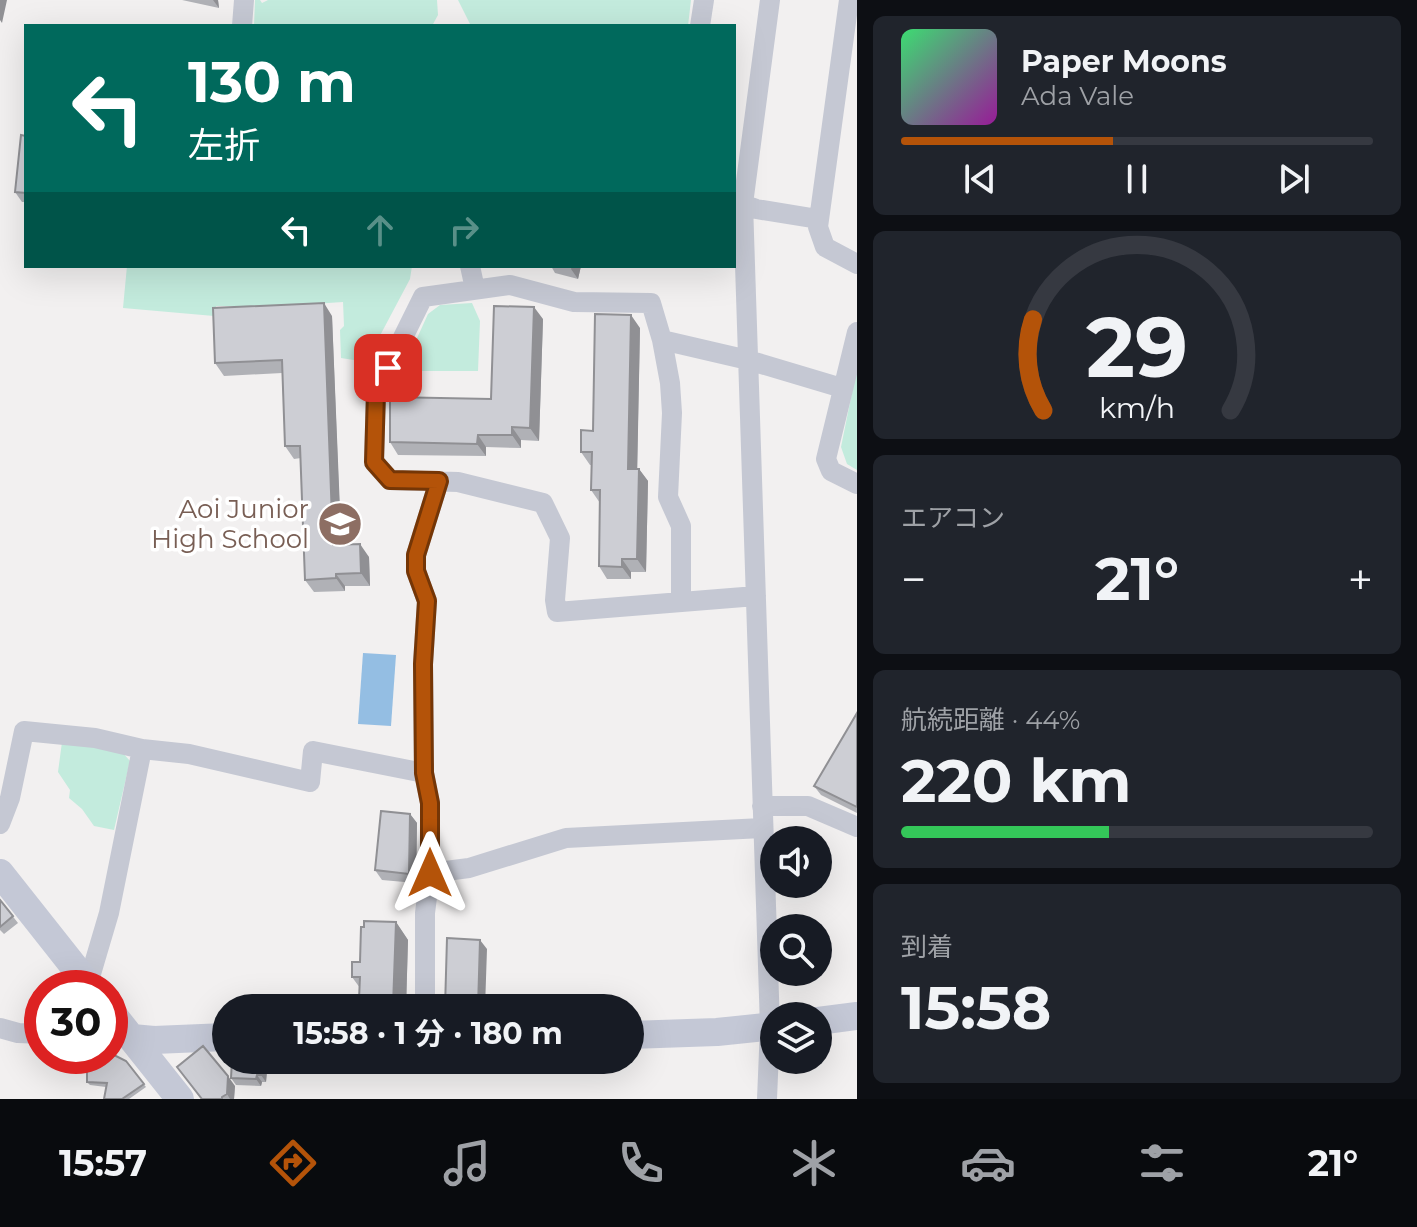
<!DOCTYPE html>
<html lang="ja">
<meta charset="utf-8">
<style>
:root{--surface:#171b24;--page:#20242c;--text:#f1f3f6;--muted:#9ea1a6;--line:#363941;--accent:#b45309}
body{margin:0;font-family:Montserrat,"Noto Sans JP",sans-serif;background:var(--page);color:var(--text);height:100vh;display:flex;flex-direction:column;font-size:30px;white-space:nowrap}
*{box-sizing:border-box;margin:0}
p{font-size:26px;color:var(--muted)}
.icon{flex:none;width:44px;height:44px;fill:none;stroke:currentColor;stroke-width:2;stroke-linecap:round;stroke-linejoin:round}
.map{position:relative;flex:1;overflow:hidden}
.drawer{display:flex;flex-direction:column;gap:16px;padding:16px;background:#0d0f14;width:560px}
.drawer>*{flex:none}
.top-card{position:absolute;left:24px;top:24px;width:712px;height:244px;border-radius:0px;box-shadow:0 8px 32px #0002;background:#00695c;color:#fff;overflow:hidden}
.tools{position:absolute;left:760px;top:826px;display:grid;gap:16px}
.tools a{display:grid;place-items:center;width:72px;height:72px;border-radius:50%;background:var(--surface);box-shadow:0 8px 32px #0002;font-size:40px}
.speed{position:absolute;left:24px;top:970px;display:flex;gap:16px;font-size:40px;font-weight:700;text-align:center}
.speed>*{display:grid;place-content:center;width:104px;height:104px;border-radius:50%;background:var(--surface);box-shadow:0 8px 32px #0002;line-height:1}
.speed .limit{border:12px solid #d22;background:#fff;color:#111}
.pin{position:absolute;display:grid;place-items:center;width:68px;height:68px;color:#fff;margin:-34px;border-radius:16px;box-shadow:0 4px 12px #0006}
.me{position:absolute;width:88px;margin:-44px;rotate:0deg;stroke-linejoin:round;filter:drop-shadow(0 0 6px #0008)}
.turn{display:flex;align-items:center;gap:28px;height:168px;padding:0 32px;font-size:36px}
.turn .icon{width:104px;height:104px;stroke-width:2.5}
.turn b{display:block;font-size:56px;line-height:68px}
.lanes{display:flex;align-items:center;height:76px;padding:0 32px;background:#0003;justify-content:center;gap:40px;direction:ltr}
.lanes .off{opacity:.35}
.big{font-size:60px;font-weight:700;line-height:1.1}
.drawer .widget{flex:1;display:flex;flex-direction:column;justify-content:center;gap:12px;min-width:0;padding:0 28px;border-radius:12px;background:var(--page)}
.drawer .dial{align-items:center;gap:0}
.dial svg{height:208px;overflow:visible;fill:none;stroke:var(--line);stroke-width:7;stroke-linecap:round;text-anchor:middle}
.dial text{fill:var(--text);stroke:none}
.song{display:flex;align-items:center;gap:24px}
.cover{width:96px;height:96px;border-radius:12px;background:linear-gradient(135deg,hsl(140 70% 55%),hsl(300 70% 35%))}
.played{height:8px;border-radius:4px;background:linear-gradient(90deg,var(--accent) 45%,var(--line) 45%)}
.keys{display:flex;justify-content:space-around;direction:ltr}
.heat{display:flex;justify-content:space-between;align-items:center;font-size:44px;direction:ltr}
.charge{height:12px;border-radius:6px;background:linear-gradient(90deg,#34c759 44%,var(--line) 0)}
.trip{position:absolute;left:212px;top:994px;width:432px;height:80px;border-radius:40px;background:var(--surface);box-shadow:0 8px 32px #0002;font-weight:700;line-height:80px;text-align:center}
.tabs{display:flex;height:128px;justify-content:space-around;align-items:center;background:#090b0e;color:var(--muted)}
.tabs .icon{width:56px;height:56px}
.tabs .active{color:var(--accent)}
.tabs b{font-size:36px;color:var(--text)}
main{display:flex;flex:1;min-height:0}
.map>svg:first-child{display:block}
.green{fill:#c3ebdd}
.water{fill:#94bee3}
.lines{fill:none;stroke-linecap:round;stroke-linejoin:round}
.street{stroke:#c5c8d3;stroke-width:20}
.secondary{stroke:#c4c8d6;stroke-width:28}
.wall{fill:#b0b1b6}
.shaded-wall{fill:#909094}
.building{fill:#cdced4;stroke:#909094;stroke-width:2}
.route-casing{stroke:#753606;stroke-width:20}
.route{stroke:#b45309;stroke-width:14}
.labels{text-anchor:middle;stroke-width:7;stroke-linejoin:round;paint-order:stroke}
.education-label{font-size:26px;fill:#785e54;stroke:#fff;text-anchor:end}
</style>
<main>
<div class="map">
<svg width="857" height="1099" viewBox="0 0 857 1099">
<rect width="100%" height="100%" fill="#f2f0f0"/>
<path class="green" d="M255,0H260L262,3L268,0H437L438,15L432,26H254Z
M458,0H691L688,26H471Z
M127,266H412L410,279L366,362L341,358L340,330L344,326L343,302L240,309L239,306H216L214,316L123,308Z
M472,303L480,321L478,371H402L428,314L440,305Z
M857,368V470L847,464L841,447Z
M62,742L122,752L130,761L114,830L94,826L82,809L69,798L70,790L58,772Z"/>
<path class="water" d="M363,653L396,655L391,726L358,724Z"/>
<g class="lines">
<path class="street" d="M849,0L818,227L825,247L857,264
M242,26L244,0
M700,26L704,0
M734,201L756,209L818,219
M470,266L475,289
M857,332L826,459L831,471L857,484
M662,340L748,360L842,388
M681,601V526L668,497L672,413L670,383L662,340L651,303L574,302L510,285L423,297L376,392L374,462L390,480L458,482L543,503L560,538L555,600L557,612L756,596
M762,806H808L857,827
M0,824L10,798L24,731L95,738L142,749L189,754L310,782L313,751L424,773
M430,873L469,868L566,838L762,828
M88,984L109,913L142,749
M425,1008V913L430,873V803L424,773L423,664L427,601L416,571V555L439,481
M0,1028L18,1033L42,1034
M767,1099L770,1027L743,204L770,0"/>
<path class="secondary" d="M0,873L91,988
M110,1011L180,1099
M818,1021L857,1016
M630,1035L717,1032L774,1026
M132,1038L154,1040L226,1037"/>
</g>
<path class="wall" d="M182,0H218L219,8Z
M26,136V202H22L15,192Z
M551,266H581L578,279L555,273Z
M332,316L341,545L369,557L370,586H345V591L314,592L305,580L301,458L294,459L285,446L282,373L224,376L215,363Z
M543,319L539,441L521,440V448L486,447V456L398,455L390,442L491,399Z
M640,328L637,469H639L648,481L646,572H631V579H607L599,566L600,503L591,490L592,465H590L581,452L593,431Z
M857,713V813L821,795L814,786Z
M410,814L417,823L416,883L382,880L375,870Z
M0,900L18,923L4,934L0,930Z
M396,922L408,940L406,1008H365L359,999L360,988L352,977L360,962Z
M232,1060H268L266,1082H262L261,1086L236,1085L231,1078Z
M126,1061L146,1087L129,1099H104L106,1087L90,1085L87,1082Z
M177,1067L235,1086L234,1099H201Z"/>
<path class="shaded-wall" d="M0,0H7L2,23L0,20Z
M213,0H218L219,8Z
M572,266H581L578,279L571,269Z
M324,303L332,316L342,558L333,545Z
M534,307L543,319L539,441L530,428Z
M631,315L640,328L637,481L628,469Z
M512,427L521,440V448L512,435Z
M478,435L486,447V456L477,444Z
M639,469L648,481L646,572L637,559Z
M360,544L369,557L370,586L361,573Z
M622,559L631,572V579L622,567Z
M336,574L345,586V591L336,578Z
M410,814L417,823L416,883L409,874Z
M396,922L408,940L406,1008H395L393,1006Z
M480,940L487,949L485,1008H478Z
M262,1060H268L266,1082L261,1075Z
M257,1075L262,1082L261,1086L256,1079Z
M228,1076L235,1086L234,1099H230L227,1094Z"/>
<path class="building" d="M21,135L26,136V193L15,192Z
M324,303L333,545L360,544L361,573L336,574V578L305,580L300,446H285L282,360L215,363L213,308Z
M494,306L534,307L530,428L512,427V435H478L477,444L390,442V397L491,399Z
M595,314L631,315L628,469H639L637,559H622V567L599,566L600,490H591L592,452H581V430L593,431Z
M857,713V807L814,786Z
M381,811L410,814L409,874L375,870Z
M0,900L13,916L0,927Z
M364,921L396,922L393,1006H364V999H359L360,977H352V962H360L361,927H364Z
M447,938L480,940L478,1008H445Z
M203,1046L228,1076L227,1094L222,1097V1099H202L177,1067Z
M110,1053L126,1061L144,1084L122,1099H104L107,1083L87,1082V1056H110Z
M232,1060H262L261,1075H257L256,1079L231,1078Z"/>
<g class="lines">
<g class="route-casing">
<path id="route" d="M388,368L376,392L374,462L390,480L439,481L416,555V571L427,601L423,664L424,773L430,803V873"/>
</g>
<use href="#route" class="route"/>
</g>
<defs>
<g id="school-disc" transform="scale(2.3)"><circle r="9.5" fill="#8d6e63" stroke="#fff"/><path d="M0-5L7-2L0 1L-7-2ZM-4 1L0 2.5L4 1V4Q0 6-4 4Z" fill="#fff"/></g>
</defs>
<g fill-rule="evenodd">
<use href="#school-disc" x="340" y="524"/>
</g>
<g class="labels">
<g class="education-label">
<text x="309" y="518">Aoi Junior<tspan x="309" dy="30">High School</tspan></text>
</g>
</g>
</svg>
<div class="tools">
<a><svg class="icon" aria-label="sound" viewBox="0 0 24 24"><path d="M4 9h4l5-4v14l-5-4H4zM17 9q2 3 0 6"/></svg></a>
<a><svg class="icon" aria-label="search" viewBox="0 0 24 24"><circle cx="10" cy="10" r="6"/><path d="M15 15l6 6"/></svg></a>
<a><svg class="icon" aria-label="layers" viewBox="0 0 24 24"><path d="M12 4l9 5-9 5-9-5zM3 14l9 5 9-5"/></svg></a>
</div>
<div class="speed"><div class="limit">30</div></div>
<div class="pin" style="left:388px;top:368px;background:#d93025"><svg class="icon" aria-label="arrive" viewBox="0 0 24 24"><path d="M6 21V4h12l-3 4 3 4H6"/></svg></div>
<svg class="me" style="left:430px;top:873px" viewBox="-20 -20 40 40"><path d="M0-17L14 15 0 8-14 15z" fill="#b45309" stroke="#fff" stroke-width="4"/></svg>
<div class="trip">15:58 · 1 分 · 180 m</div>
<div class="top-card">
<div class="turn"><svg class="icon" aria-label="left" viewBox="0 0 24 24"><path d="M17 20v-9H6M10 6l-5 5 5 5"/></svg><div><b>130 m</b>左折</div></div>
<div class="lanes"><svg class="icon" aria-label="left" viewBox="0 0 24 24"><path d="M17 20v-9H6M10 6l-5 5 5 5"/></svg><svg class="icon off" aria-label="ahead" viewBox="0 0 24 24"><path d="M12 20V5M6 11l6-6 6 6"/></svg><svg class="icon off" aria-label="right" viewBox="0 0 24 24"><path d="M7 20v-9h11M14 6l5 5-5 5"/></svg></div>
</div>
</div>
<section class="drawer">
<div class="widget">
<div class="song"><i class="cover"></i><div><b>Paper Moons</b><p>Ada Vale</p></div></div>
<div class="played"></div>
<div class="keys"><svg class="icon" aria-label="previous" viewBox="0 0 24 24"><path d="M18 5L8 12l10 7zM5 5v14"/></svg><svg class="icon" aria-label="pause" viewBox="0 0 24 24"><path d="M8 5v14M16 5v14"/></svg><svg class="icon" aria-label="next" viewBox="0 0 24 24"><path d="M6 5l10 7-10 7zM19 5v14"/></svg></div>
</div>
<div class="widget dial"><svg viewBox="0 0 100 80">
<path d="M14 69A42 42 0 1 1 86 69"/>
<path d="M14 69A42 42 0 0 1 10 34" stroke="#b45309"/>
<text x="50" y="56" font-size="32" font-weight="700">29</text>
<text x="50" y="72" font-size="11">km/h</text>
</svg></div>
<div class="widget"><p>エアコン</p>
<div class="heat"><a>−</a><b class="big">21°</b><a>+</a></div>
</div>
<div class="widget"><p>航続距離 · 44%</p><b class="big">220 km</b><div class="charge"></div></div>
<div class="widget"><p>到着</p><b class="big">15:58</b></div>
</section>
</main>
<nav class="tabs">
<b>15:57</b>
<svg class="icon active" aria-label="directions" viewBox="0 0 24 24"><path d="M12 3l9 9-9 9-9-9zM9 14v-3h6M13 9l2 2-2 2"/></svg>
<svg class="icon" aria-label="music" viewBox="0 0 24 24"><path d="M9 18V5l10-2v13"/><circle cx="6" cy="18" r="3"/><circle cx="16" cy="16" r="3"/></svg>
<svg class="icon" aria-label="phone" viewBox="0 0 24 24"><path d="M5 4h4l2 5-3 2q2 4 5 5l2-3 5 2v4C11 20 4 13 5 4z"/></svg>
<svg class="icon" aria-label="climate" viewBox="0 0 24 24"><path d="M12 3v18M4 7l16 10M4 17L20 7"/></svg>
<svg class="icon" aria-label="car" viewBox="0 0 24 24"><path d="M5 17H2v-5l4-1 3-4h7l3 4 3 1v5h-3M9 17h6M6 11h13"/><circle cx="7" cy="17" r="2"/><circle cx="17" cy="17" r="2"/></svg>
<svg class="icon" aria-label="filters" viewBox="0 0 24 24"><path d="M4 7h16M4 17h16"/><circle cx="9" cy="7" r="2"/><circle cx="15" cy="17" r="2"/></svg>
<b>21°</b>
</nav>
